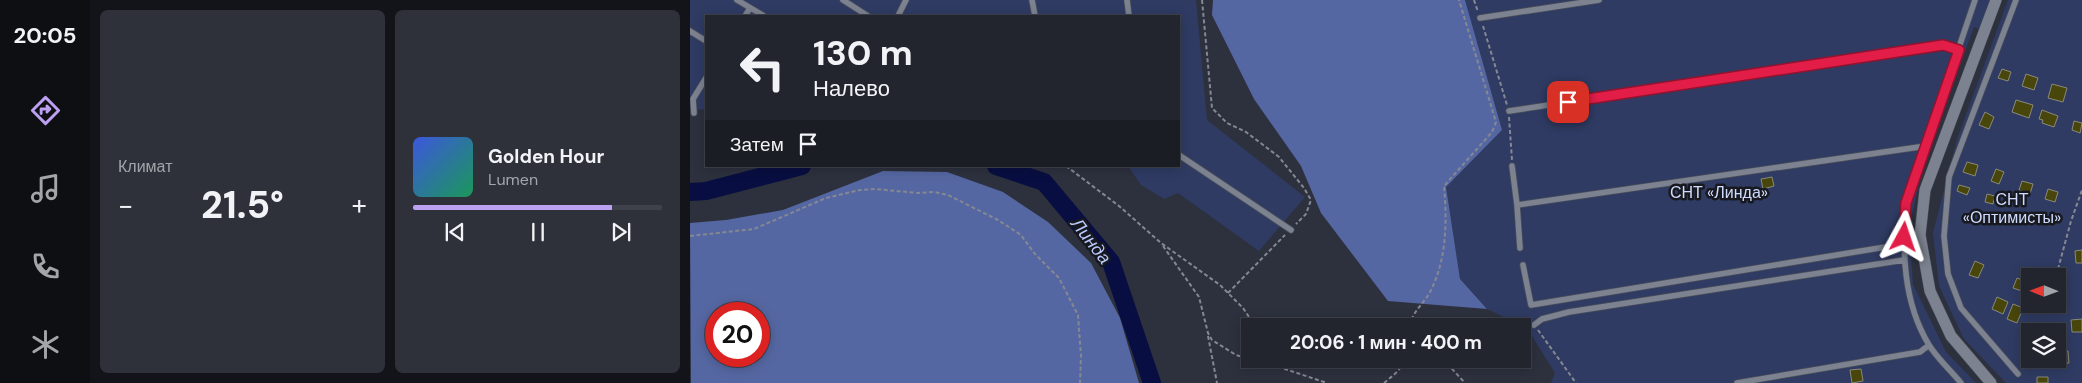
<!DOCTYPE html>
<html lang="ru">
<meta charset="utf-8">
<style>
:root{--surface:#22252e;--page:#2e313a;--text:#f1f3f6;--muted:#a2a5aa;--line:#3f424a;--accent:#bca0f2}
body{margin:0;font-family:"DM Sans",sans-serif;background:var(--page);color:var(--text);height:100vh;display:flex;flex-direction:column;font-size:19px;white-space:nowrap}
*{box-sizing:border-box;margin:0}
p{font-size:16px;color:var(--muted)}
.icon{flex:none;width:28px;height:28px;fill:none;stroke:currentColor;stroke-width:2;stroke-linecap:round;stroke-linejoin:round}
.map{position:relative;flex:1;overflow:hidden}
.panel{display:flex;flex-direction:column;gap:10px;padding:10px;background:#131419;width:600px}
.panel>*{flex:none}
.banner{position:absolute;left:15px;top:15px;width:475px;height:152px;border-radius:0px;box-shadow:0 2px 12px #0003,0 0 0 1px var(--line);background:#22252e;color:var(--text);overflow:hidden}
.needle{width:32px;rotate:271deg}
.tools{position:absolute;left:1331px;top:268px;display:grid;gap:10px}
.tools a{display:grid;place-items:center;width:45px;height:45px;border-radius:0px;background:var(--surface);box-shadow:0 2px 12px #0003,0 0 0 1px var(--line);font-size:25px}
.speed{position:absolute;left:15px;top:302px;display:flex;gap:10px;font-size:25px;font-weight:700;text-align:center}
.speed>*{display:grid;place-content:center;width:65px;height:65px;border-radius:50%;background:var(--surface);box-shadow:0 2px 12px #0003,0 0 0 1px var(--line);line-height:1}
.speed .limit{border:8px solid #d22;background:#fff;color:#111}
.pin{position:absolute;display:grid;place-items:center;width:42px;height:42px;color:#fff;margin:-21px;border-radius:10px;box-shadow:0 2px 8px #0006}
.me{position:absolute;width:55px;margin:-28px;rotate:5deg;stroke-linejoin:round;filter:drop-shadow(0 0 4px #0008)}
.turn{display:flex;align-items:center;gap:18px;height:105px;padding:0 25px;font-size:22px}
.turn .icon{width:65px;height:65px;stroke-width:2.5}
.turn b{display:block;font-size:35px;line-height:42px}
.then{display:flex;align-items:center;height:48px;padding:0 25px;background:#0003;gap:10px;font-size:19px}
.big{font-size:38px;font-weight:700;line-height:1.1}
.panel .card{flex:1;display:flex;flex-direction:column;justify-content:center;gap:8px;min-width:0;padding:0 18px;border-radius:8px;background:var(--page)}
.song{display:flex;align-items:center;gap:15px}
.cover{width:60px;height:60px;border-radius:8px;background:linear-gradient(135deg,hsl(230 70% 55%),hsl(150 70% 35%))}
.played{height:5px;border-radius:2px;background:linear-gradient(90deg,var(--accent) 80%,var(--line) 80%)}
.keys{display:flex;justify-content:space-around;direction:ltr}
.heat{display:flex;justify-content:space-between;align-items:center;font-size:28px;direction:ltr}
.panel .tiles{flex:1;display:grid;gap:10px;grid-template-columns:repeat(2,1fr)}
.trip{position:absolute;left:551px;top:318px;width:290px;height:50px;border-radius:0px;background:var(--surface);box-shadow:0 2px 12px #0003,0 0 0 1px var(--line);font-weight:700;line-height:50px;text-align:center}
main{display:flex;flex:1;min-height:0}
.tabs{display:flex;flex-direction:column;width:90px;justify-content:space-around;align-items:center;background:#0e0f12;color:var(--muted)}
.tabs .icon{width:35px;height:35px}
.tabs .selected{color:var(--accent)}
.tabs b{font-size:22px;color:var(--text)}
.map>svg:first-child{display:block}
.green{fill:#2f3b63;fill-rule:evenodd}
.forest{fill:#5567a2;fill-rule:evenodd}
.lines{fill:none;stroke-linecap:round;stroke-linejoin:round}
.river{stroke:#080e41;stroke-width:18}
.building{fill:#48460b;stroke:#8a8a7a}
.lane-casing{stroke:#4b4f59;stroke-width:7}
.street-casing{stroke:#4b4f59;stroke-width:12}
.path{stroke:#858893;stroke-width:2;stroke-dasharray:4 2.5;stroke-linecap:butt}
.lane{stroke:#7c8290;stroke-width:5.5}
.street{stroke:#7c8290;stroke-width:11}
.route-casing{stroke:#92132f;stroke-width:12}
.route{stroke:#e11d48;stroke-width:9}
.labels{text-anchor:middle;stroke-width:5;stroke-linejoin:round;paint-order:stroke}
.park-label{font-size:16px;fill:#cfdcff;stroke:#17191f}
.water-label{font-size:18px;font-style:italic;fill:#b8cafe;stroke:#17191f}
</style>
<main>
<nav class="tabs">
<b>20:05</b>
<svg class="icon selected" aria-label="directions" viewBox="0 0 24 24"><path d="M12 3l9 9-9 9-9-9zM9 14v-3h6M13 9l2 2-2 2"/></svg>
<svg class="icon" aria-label="music" viewBox="0 0 24 24"><path d="M9 18V5l10-2v13"/><circle cx="6" cy="18" r="3"/><circle cx="16" cy="16" r="3"/></svg>
<svg class="icon" aria-label="phone" viewBox="0 0 24 24"><path d="M5 4h4l2 5-3 2q2 4 5 5l2-3 5 2v4C11 20 4 13 5 4z"/></svg>
<svg class="icon" aria-label="climate" viewBox="0 0 24 24"><path d="M12 3v18M4 7l16 10M4 17L20 7"/></svg>
</nav>
<section class="panel">
<div class="tiles">
<div class="card"><p>Климат</p>
<div class="heat"><a>−</a><b class="big">21.5°</b><a>+</a></div>
</div>
<div class="card">
<div class="song"><i class="cover"></i><div><b>Golden Hour</b><p>Lumen</p></div></div>
<div class="played"></div>
<div class="keys"><svg class="icon" aria-label="previous" viewBox="0 0 24 24"><path d="M18 5L8 12l10 7zM5 5v14"/></svg><svg class="icon" aria-label="pause" viewBox="0 0 24 24"><path d="M8 5v14M16 5v14"/></svg><svg class="icon" aria-label="next" viewBox="0 0 24 24"><path d="M6 5l10 7-10 7zM19 5v14"/></svg></div>
</div>
</div>
</section>
<div class="map">
<svg width="1392" height="383" viewBox="0 0 1392 383">
<rect width="100%" height="100%" fill="#2d313e"/>
<path class="green" d="M0,0H506L517,120L615,197L569,251L488,193L474,199L451,185L438,166H489V16H16V109L0,110Z
M775,0H1303L1292,30L1284,27L1232,170L1219,228L1223,284L1256,352L1286,383H861L865,373L837,328L797,309L770,279L756,187L812,130Z
M1318,0H1392V383H1316L1274,339L1249,286L1243,233L1267,139ZM1340,276H1368V304H1340ZM1340,331H1368V359H1340Z"/>
<path class="forest" d="M523,0H775L812,130L756,187L770,279L797,309L698,301L631,213L611,166L564,99L522,15Z
M193,171L257,172L313,192L358,222L401,263L430,318L449,383H1L0,223L36,220L93,210ZM26,314H69V356H26Z"/>
<g class="lines">
<path class="river" d="M306,166L354,182L421,262L462,383
M0,192L16,191L112,166"/>
</g>
<path class="building" d="M1312,69L1321,72L1318,81L1308,78Z
M1336,74L1348,78L1344,90L1332,86Z
M1362,84L1377,88L1373,102L1358,98Z
M1326,100L1343,105L1339,118L1322,112Z
M1352,110L1368,116L1364,127L1352,123L1353,120L1349,119Z
M1295,112L1304,117L1299,129L1289,125Z
M1384,121L1392,123L1390,133L1382,130Z
M1277,162L1288,165L1285,176L1273,172Z
M1306,169L1314,172L1309,184L1301,181Z
M1082,177L1084,186L1073,189L1071,179Z
M1332,181L1343,184L1340,194L1329,190Z
M1269,185L1280,188L1277,195L1267,191Z
M1358,189L1368,192L1365,202L1355,199Z
M1297,194L1305,196L1303,204L1295,202Z
M1392,250V263H1386L1385,251Z
M1285,261L1294,265L1288,278L1279,275Z
M1327,278L1335,281L1332,291L1323,288Z
M1307,297L1318,302L1313,314L1302,309Z
M1323,304L1333,308L1327,323L1317,319Z
M1392,319V332H1382L1381,320Z
M1368,351H1378L1379,363L1367,364Z
M1171,369L1173,381L1162,383L1160,370Z
M1347,377H1358V383H1347Z"/>
<g class="lines">
<g class="lane-casing">
<path id="lane" d="M47,0L74,16
M153,0L178,16
M342,0L345,16
M437,0L439,16
M1326,0L1259,177L1254,236L1258,274L1271,308L1328,374
M55,16L60,8
M208,16L216,0
M790,18L909,0
M0,31L16,41
M819,111L1253,45L1269,50
M4,113L3,99L16,78
M489,155L601,230
M822,166L827,205L830,248
M827,205L1236,146
M833,265L841,305L1214,244
M844,325L852,319L879,312L1214,260
M1047,383L1230,352L1239,345
M1271,383C1261,371 1247,358 1239,345C1213,302 1212,251 1216,203L1285,0"/>
</g>
<g class="street-casing">
<path id="street" d="M1301,383L1261,336L1240,291L1230,235L1235,190L1306,0"/>
</g>
<path class="path" d="M512,0L522,108L537,123L556,132L589,157L614,188L621,200L616,214L606,224
M784,0L788,12
M793,26L817,105
M819,117L822,160
M376,166L429,206L471,243L530,285L553,308L565,326
M0,236L64,229L136,198L170,190L185,189L228,193L244,192L258,195L308,220L331,235L345,254L369,278L388,315L391,357L390,383
M473,246L509,297L518,333L522,340L546,355L560,359
M1368,269L1381,221L1392,190
M538,293L595,235
M720,326C722,311 735,303 741,290C757,258 757,220 754,186L802,132L806,122L769,0
M848,330L886,383
M518,336L527,383
M561,359L592,368
M586,359L592,368L637,383
M753,359L775,383
M714,365L723,359
M694,383C702,376 712,370 714,359"/>
<use href="#lane" class="lane"/>
<use href="#street" class="street"/>
</g>
<g class="lines">
<g class="route-casing">
<path id="route" d="M878,102L1253,45L1269,50L1216,203L1214,237"/>
</g>
<use href="#route" class="route"/>
</g>
<g class="labels">
<g class="park-label">
<text x="1029" y="198">СНТ «Линда»</text>
<text x="1322" y="205">СНТ<tspan x="1322" dy="18">«Оптимисты»</tspan></text>
</g>
<g class="water-label">
<text transform="translate(401 241) rotate(52)" y="6">Линда</text>
</g>
</g>
</svg>
<div class="tools">
<a><svg class="needle" viewBox="-14 -14 28 28"><path d="M0-13l5 13h-10z" fill="#e53935"/><path d="M0 13l5-13h-10z" fill="#a2a5aa"/></svg></a>
<a><svg class="icon" aria-label="layers" viewBox="0 0 24 24"><path d="M12 4l9 5-9 5-9-5zM3 14l9 5 9-5"/></svg></a>
</div>
<div class="speed"><div class="limit">20</div></div>
<div class="pin" style="left:878px;top:102px;background:#d93025"><svg class="icon" aria-label="arrive" viewBox="0 0 24 24"><path d="M6 21V4h12l-3 4 3 4H6"/></svg></div>
<svg class="me" style="left:1214px;top:237px" viewBox="-20 -20 40 40"><path d="M0-17L14 15 0 8-14 15z" fill="#e11d48" stroke="#fff" stroke-width="4"/></svg>
<div class="trip">20:06 · 1 мин · 400 m</div>
<div class="banner">
<div class="turn"><svg class="icon" aria-label="left" viewBox="0 0 24 24"><path d="M17 20v-9H6M10 6l-5 5 5 5"/></svg><div><b>130 m</b>Налево</div></div>
<div class="then">Затем<svg class="icon" aria-label="arrive" viewBox="0 0 24 24"><path d="M6 21V4h12l-3 4 3 4H6"/></svg></div>
</div>
</div>
</main>
